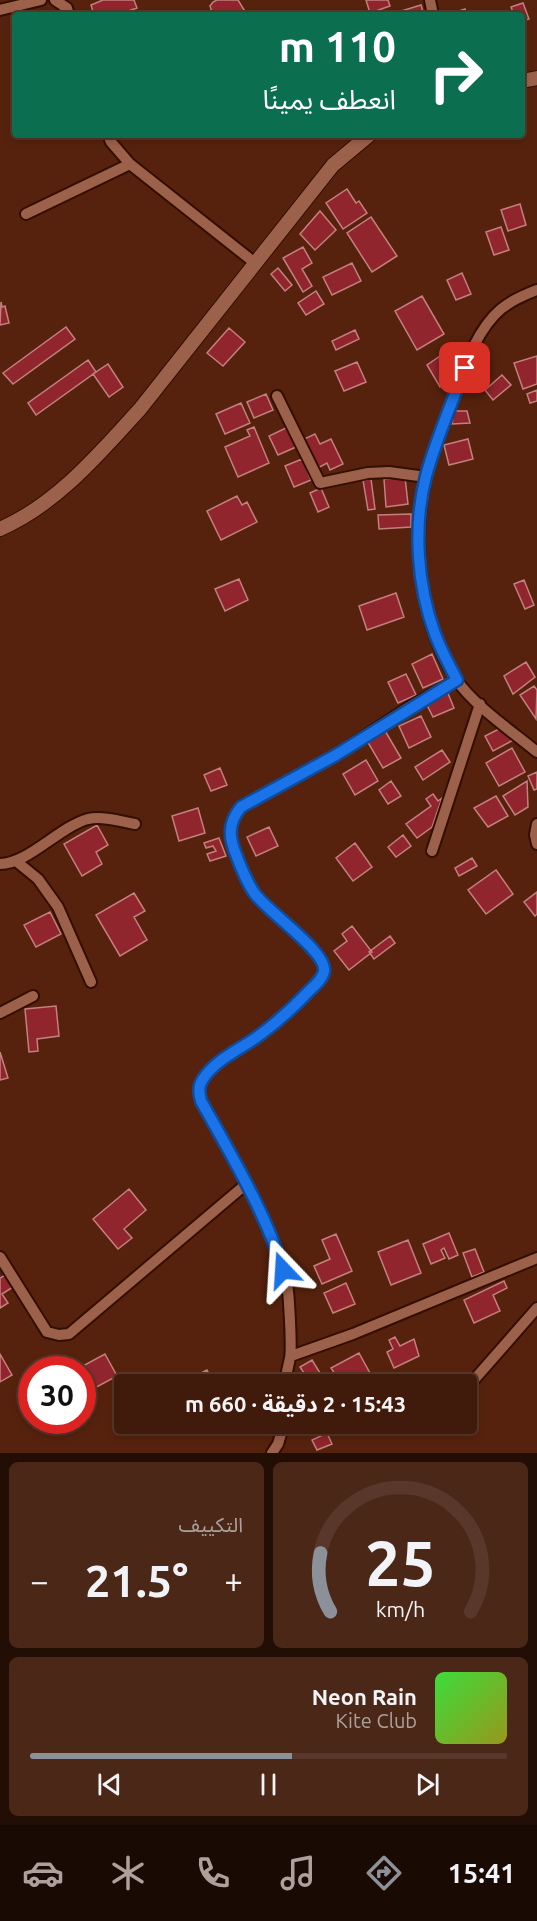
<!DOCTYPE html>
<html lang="ar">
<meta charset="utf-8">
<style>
:root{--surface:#401a0a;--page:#4b2718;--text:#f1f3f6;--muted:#aea19c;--line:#59382b;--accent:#8c9099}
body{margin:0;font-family:Ubuntu,"Noto Sans Arabic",sans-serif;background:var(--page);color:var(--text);direction:rtl;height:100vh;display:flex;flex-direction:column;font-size:22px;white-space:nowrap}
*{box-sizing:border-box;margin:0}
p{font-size:20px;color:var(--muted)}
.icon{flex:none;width:33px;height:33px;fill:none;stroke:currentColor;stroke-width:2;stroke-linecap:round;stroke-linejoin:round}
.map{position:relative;height:1453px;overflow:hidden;direction:ltr}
.drawer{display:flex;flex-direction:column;gap:9px;padding:9px;background:#230e06;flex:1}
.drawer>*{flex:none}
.hud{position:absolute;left:12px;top:12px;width:513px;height:126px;border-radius:6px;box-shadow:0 3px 9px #0003,0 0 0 2px var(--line);direction:rtl;background:#0b6e4f;color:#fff;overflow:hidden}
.speed{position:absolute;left:18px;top:1356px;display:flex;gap:12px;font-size:30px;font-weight:700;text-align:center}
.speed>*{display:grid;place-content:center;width:78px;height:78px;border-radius:50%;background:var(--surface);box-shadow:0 3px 9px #0003,0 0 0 2px var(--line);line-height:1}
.speed .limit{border:9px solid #d22;background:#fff;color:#111}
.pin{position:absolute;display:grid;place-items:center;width:51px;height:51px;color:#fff;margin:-26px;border-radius:12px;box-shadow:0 3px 9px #0006}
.me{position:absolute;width:66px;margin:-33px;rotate:340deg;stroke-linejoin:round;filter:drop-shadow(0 0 4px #0008)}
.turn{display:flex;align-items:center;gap:21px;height:126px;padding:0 30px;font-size:27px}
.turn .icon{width:78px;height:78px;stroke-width:2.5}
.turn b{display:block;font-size:42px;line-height:51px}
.big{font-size:45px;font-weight:700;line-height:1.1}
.drawer .card{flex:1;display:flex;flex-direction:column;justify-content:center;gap:9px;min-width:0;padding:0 21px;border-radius:9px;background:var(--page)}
.drawer .dial{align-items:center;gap:0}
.dial svg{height:156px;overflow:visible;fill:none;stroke:var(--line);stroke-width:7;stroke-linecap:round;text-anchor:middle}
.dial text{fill:var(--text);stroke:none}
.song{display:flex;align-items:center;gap:18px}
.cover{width:72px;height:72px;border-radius:9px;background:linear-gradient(135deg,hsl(120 70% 55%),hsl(60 70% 35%))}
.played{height:6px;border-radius:3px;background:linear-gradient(90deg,var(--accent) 55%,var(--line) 55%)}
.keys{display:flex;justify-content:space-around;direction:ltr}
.heat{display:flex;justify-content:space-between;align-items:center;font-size:33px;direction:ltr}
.drawer .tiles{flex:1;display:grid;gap:9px;grid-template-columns:1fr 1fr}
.card:last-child{grid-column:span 2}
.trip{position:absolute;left:114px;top:1374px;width:363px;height:60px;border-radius:6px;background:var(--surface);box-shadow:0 3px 9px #0003,0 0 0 2px var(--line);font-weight:700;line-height:60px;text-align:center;direction:rtl}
.tabs{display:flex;height:96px;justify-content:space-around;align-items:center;background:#1a0a04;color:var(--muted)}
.tabs .icon{width:42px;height:42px}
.tabs .on{color:var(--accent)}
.tabs b{font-size:27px;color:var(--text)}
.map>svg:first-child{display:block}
.building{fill:#90252d;stroke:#c3807e;stroke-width:1.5}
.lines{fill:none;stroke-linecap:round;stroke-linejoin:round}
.street-casing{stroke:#340e01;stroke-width:14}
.secondary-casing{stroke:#340e01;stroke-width:16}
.street{stroke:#9c614b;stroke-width:10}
.secondary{stroke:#9c614b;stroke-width:14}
.route-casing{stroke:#114b97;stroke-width:15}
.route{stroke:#1a73e8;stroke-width:10}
</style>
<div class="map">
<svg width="537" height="1453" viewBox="0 0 537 1453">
<rect width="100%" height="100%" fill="#56220d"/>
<path class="building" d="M103,0H134L137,8L117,15H94L91,5Z
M217,0H238L246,13L242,15H213L210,6L213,2Z
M366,0H388L390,6L370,13Z
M523,3L529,19L522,21V15H514L511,7Z
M421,5L424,15H399L398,12Z
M465,9L467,15H447Z
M347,189L356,203L359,201L367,213L343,229L326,203Z
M520,204L526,225L508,231L501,210Z
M320,211L336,230L315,250L300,234Z
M371,217L397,256L372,272L347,233Z
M501,227L509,250L494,255L486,232Z
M303,247L312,263L302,269L312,286L303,292L283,258Z
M352,263L361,281L332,295L323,277Z
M278,268L292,285L285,291L271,274Z
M462,273L471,294L456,300L447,280Z
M316,291L324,304L306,315L298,303Z
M422,296L444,334L417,350L395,311Z
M1,302L2,307L5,306L9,323L0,325Z
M66,327L75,339L13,384L3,373Z
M229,328L245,342L223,366L207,353Z
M355,330L359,339L336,350L332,341Z
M443,354L457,377L440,387L427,365Z
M537,356V384L523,389L514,363Z
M88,360L96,372L36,415L28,403Z
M357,362L366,382L344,391L335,371Z
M108,364L123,387L109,397L93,374Z
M474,367L488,373L479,391L466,384Z
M502,375L511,385L493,400L485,390Z
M537,390V401L530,403L527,394Z
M266,394L273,410L254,418L247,402Z
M241,403L250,423L225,434L216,414Z
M454,411H467L470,423L452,424Z
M254,427L269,463L238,477L225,447L250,436L247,430Z
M288,427L296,447L278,455L269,436Z
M315,434L320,444L331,439L343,464L330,470L327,463L316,469L302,440Z
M468,439L473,459L449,465L444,445Z
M302,459L311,480L294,487L285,466Z
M405,477L408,504L386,507L384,479Z
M371,479L375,509L368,510L363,480Z
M321,488L329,507L318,512L310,493Z
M237,496L242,505L247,502L257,522L221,540L207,511Z
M411,514V527L379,529L378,515Z
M239,579L248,600L225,611L215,589Z
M524,580L534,605L525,609L514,584Z
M396,593L404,617L367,630L359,606Z
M432,654L443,679L423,688L412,664Z
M526,662L535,677L513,694L504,676Z
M406,674L416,695L398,703L388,682Z
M534,686L537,690L536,719L520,695Z
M447,691L454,708L433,717L425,701Z
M421,716L431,737L409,748L399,726Z
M503,727L517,738L493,751L485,736Z
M384,729L401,758L383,768L366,739Z
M512,748L525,772L499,786L486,763Z
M442,750L450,762L423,780L415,767Z
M366,760L378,781L355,795L343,774Z
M220,768L227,785L211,791L204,775Z
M537,772V789L534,790L528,776Z
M391,781L401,796L388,804L379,790Z
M527,781L528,807L515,815L503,796Z
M433,794L438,801L442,798L432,827L417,838L406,824L431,806L426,799Z
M496,796L508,816L488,827L474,808Z
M198,808L205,833L179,841L172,816Z
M97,825L108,845L96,852L102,864L82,876L64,844Z
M269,827L278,846L256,856L247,837Z
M403,835L411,846L396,857L388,847Z
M219,838L226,856L210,861L207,854L216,851L213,846L206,848L204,843Z
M355,843L372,867L353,881L336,858Z
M472,858L477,866L459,876L455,868Z
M496,870L513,894L486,914L468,890Z
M537,892V914L535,916L524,902Z
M134,893L145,911L134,917L147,940L120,956L96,915Z
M50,912L61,934L36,947L24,925Z
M352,926L372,952L349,970L334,951L347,941L342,934Z
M390,936L395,943L374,959L369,952Z
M56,1006L59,1036L37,1039L38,1051L29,1052L25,1009Z
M0,1052L8,1078L0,1080Z
M129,1189L146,1210L124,1229L132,1238L118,1249L93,1219Z
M449,1233L458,1255L449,1259L444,1248L441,1250L445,1258L431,1264L423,1244Z
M336,1234L352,1271L322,1284L314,1266L330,1259L322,1240Z
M408,1240L421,1273L391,1285L378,1252Z
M475,1249L484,1272L472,1277L463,1253Z
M5,1275L13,1287L2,1294L8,1303L0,1308V1278Z
M504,1281L507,1288L493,1295L500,1311L474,1323L464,1300Z
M346,1283L355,1304L333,1313L324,1293Z
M395,1337L400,1346L414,1339L419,1356L394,1368L387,1352L393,1349L389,1340Z
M359,1353L371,1375L367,1377L372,1384H331L328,1378L335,1374L331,1368Z
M0,1354L12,1375L0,1382Z
M105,1354L117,1376L91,1390L82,1375V1370L79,1368Z
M312,1360L325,1381L320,1384H311L300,1367Z
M207,1370L214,1384H187L185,1381Z
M327,1433L332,1444L317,1450L312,1440Z"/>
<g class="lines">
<g class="street-casing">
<path id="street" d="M55,0L67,8L69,15
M430,0L433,15
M0,10L41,0
M108,135L111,142L130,164L255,263
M26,214L130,164
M537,290C524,295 512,300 501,309C475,331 464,370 453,400C444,426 432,451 426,477C411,541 420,624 456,679C473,705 513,732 537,752
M277,396L320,483L368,473L389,472L426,477
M537,824L535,835L537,844
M432,851L480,704
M16,861L38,879L58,907L91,982
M0,864C28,864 59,827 88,819C103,816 120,821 135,824
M0,1013L33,996
M0,1257L47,1332L59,1335L69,1334L245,1185
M291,1356L353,1334L537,1258
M285,1384C286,1375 288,1367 290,1358C292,1348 289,1295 287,1284C274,1225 230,1154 201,1101C199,1093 198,1086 203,1079C215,1060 239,1050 257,1037C275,1024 293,1008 308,992C314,986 323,979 324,971C327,952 267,911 255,894C247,883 242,870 237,857C229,838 227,824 241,807L336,755L409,707L457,680
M466,1389L537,1308
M272,1453L278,1444L284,1424"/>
</g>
<g class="secondary-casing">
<path id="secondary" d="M522,81L537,78
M0,529C57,504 99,454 140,409L333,165L369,135"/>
</g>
<use href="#street" class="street"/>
<use href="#secondary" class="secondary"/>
</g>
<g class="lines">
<g class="route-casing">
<path id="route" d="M283,1270C267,1215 229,1151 201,1101C199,1093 198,1086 203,1079C215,1060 239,1050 257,1037C275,1024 293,1008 308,992C314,986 323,979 324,971C327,952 267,911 255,894C247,883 242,870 237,857C229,838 227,824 241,807L336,755L457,680C449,665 441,650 435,634C417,585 413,526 426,476C436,439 452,403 465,368"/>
</g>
<use href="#route" class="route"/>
</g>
</svg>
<div class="speed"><div class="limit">30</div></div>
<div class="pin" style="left:465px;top:368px;background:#d93025"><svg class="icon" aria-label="arrive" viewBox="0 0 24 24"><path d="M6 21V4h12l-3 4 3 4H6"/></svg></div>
<svg class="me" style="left:283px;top:1270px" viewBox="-20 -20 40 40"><path d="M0-17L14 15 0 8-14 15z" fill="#1a73e8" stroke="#fff" stroke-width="4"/></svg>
<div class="trip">15:43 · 2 دقيقة · 660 m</div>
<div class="hud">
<div class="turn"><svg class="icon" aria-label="right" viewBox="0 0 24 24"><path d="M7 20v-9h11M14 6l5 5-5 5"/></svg><div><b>110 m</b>انعطف يمينًا</div></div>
</div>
</div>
<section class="drawer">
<div class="tiles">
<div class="card dial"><svg viewBox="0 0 100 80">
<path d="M14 69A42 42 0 1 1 86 69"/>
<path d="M14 69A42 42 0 0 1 9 39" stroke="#8c9099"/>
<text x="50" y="56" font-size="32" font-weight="700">25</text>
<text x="50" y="72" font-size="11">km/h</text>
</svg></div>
<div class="card"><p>التكييف</p>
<div class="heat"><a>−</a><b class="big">21.5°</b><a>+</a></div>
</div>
<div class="card">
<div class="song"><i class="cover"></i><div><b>Neon Rain</b><p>Kite Club</p></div></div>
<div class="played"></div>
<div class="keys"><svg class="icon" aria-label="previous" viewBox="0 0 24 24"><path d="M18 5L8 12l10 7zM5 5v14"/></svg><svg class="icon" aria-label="pause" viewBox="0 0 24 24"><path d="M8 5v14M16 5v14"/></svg><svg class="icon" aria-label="next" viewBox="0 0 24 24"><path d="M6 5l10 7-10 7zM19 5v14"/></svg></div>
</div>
</div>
</section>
<nav class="tabs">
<b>15:41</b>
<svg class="icon on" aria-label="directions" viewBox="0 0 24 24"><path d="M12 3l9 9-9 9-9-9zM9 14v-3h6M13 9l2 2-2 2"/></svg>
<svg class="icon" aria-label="music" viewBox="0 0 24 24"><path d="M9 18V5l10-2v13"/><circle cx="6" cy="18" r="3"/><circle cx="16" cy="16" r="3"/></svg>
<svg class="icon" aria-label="phone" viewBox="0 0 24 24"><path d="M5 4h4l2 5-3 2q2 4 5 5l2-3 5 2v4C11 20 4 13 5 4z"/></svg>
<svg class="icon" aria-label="climate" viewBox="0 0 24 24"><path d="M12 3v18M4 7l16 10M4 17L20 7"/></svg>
<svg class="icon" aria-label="car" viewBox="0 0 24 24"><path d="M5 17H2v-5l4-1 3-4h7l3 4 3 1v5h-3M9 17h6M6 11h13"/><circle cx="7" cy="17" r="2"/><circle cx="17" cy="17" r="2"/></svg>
</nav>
